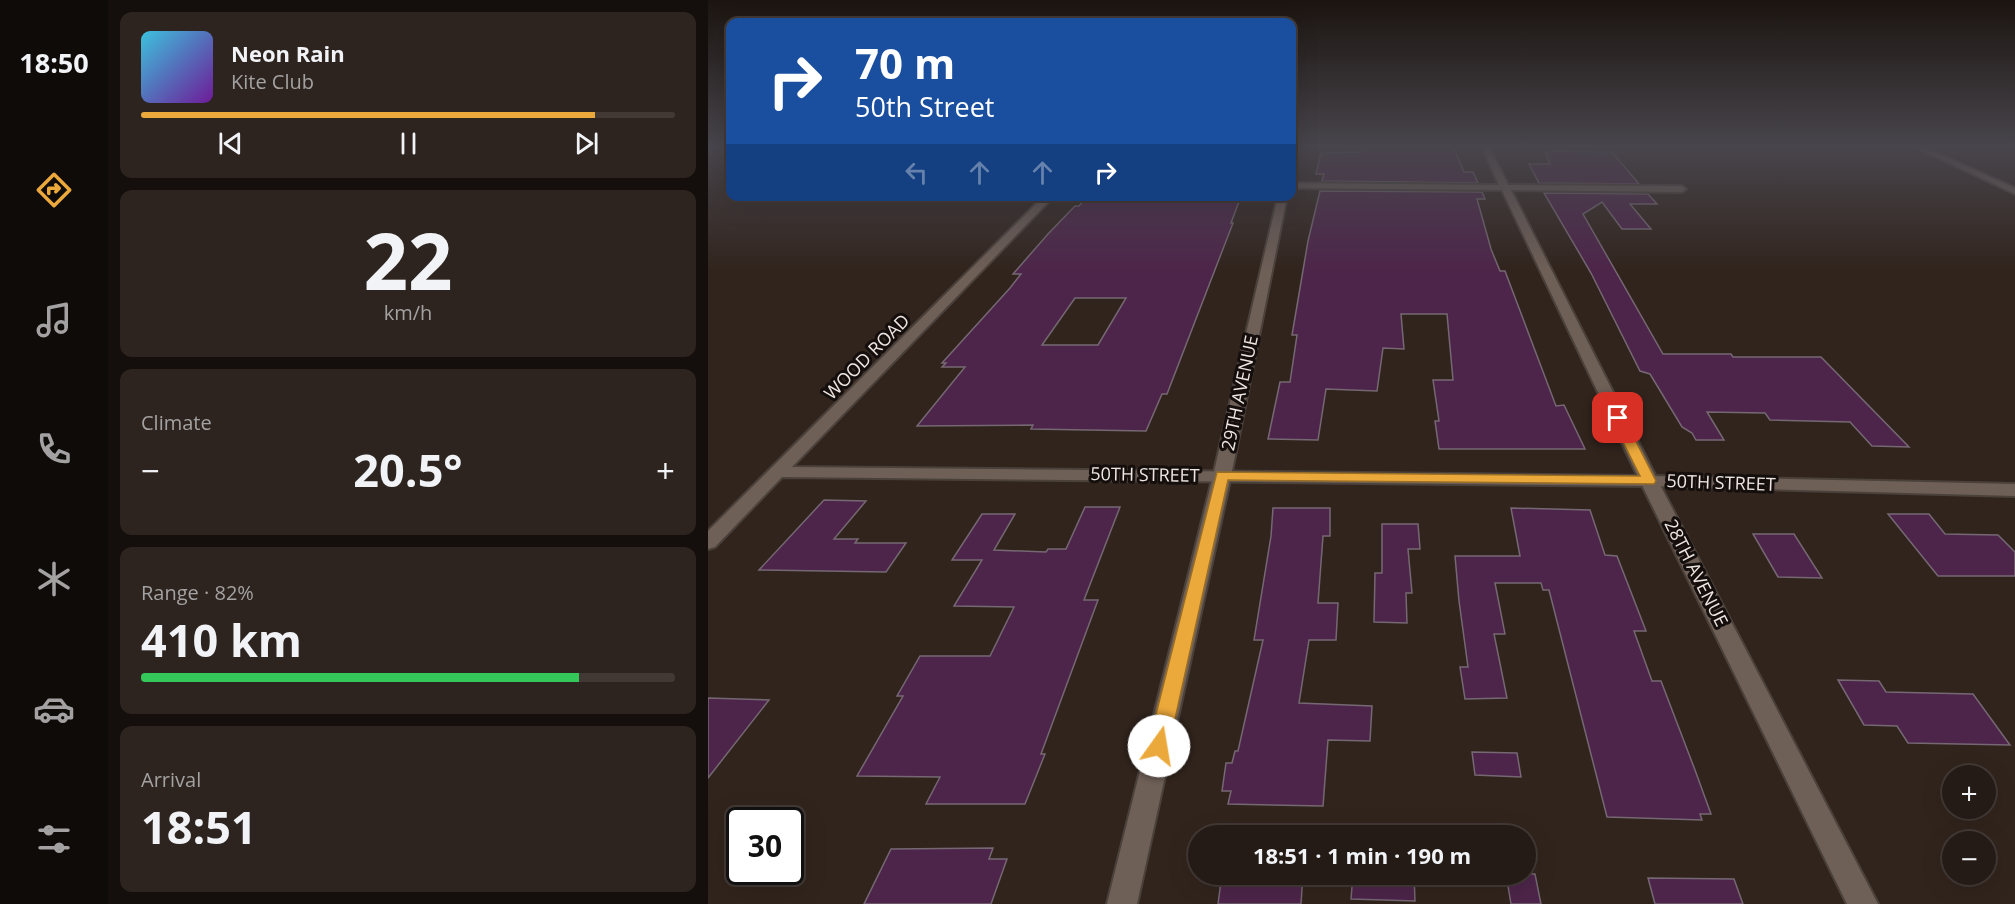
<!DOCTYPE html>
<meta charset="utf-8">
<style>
:root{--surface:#251b16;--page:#2d241f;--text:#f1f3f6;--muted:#a3a1a1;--line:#423935;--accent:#eca93b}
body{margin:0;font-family:"Open Sans",sans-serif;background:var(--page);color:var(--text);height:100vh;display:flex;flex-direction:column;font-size:22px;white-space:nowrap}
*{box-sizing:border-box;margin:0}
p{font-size:20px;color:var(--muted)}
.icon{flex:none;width:33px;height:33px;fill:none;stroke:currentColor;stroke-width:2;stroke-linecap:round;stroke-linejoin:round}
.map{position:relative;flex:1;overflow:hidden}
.drawer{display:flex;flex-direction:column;gap:12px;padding:12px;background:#140f0c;width:600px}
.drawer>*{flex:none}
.guide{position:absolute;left:18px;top:18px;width:570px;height:183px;border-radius:12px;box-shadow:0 6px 24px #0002,0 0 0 2px var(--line);background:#1a4fa0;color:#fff;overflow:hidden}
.buttons{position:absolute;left:1234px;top:765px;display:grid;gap:12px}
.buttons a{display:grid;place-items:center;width:54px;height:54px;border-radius:50%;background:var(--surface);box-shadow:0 6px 24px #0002,0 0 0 2px var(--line);font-size:30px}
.speed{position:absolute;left:18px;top:807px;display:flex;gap:12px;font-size:30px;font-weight:700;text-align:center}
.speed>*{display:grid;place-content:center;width:78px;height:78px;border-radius:50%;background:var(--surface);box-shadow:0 6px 24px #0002,0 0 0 2px var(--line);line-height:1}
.speed .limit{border:3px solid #111;border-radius:9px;background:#fff;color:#111}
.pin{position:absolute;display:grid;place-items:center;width:51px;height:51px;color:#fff;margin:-26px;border-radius:12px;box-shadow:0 3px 9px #0006}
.me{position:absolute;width:66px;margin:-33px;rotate:13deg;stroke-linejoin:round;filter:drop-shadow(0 0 4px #0008)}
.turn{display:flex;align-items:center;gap:21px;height:126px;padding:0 30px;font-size:27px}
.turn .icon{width:78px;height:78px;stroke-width:2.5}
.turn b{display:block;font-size:42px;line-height:51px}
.lanes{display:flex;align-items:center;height:57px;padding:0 30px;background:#0003;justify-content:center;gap:30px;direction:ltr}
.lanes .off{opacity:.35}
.big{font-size:45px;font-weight:700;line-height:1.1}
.drawer .widget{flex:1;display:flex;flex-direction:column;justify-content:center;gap:9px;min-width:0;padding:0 21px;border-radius:12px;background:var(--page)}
.drawer .dial{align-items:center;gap:0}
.dial b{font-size:78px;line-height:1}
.song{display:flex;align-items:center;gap:18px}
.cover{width:72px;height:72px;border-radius:9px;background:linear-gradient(135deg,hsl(190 70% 55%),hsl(280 70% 35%))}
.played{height:6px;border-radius:3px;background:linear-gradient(90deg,var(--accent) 85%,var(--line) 85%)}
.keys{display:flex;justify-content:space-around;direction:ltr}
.heat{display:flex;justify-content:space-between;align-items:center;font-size:33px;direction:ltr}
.charge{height:9px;border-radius:4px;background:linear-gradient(90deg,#34c759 82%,var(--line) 0)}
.trip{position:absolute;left:480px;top:825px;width:348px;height:60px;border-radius:30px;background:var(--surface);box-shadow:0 6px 24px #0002,0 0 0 2px var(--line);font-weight:700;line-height:60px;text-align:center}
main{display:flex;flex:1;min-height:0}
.tab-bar{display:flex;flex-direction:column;width:108px;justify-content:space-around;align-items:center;background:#0f0b09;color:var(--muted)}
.tab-bar .icon{width:42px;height:42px}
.tab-bar .on{color:var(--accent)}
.tab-bar b{font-size:27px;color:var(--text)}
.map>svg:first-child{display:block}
.building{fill:#4d254a;stroke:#756873;stroke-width:1.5;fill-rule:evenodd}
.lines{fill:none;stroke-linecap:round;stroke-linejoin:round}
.minor-casing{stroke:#4b413b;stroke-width:4}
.tertiary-casing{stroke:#4b413b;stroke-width:4}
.minor{fill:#6e5f57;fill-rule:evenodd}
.tertiary{fill:#6e5f57;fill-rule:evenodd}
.route{fill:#eca93b;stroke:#996e26;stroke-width:1.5}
.labels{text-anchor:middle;stroke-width:6;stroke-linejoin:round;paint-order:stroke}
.street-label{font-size:18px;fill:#eee5e1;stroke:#140e0c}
</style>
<main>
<nav class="tab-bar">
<b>18:50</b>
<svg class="icon on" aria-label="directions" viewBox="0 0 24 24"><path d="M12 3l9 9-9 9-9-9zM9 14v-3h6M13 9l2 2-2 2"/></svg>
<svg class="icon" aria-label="music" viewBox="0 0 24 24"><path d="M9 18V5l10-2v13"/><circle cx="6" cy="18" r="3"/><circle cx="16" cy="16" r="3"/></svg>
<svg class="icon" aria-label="phone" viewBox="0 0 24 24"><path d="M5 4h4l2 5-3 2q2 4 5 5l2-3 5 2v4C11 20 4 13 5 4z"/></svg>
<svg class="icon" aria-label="climate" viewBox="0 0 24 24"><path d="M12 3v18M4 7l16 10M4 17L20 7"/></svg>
<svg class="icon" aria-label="car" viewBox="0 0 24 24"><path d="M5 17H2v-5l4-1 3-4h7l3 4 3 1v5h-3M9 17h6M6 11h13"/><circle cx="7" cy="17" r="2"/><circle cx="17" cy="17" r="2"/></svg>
<svg class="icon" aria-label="filters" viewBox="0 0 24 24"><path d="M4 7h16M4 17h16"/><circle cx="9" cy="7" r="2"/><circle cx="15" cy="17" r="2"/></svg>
</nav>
<section class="drawer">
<div class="widget">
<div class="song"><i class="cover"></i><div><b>Neon Rain</b><p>Kite Club</p></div></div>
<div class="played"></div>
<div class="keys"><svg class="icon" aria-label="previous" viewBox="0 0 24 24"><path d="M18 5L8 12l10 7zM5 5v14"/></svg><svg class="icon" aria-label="pause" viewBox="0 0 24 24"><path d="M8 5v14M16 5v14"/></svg><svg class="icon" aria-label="next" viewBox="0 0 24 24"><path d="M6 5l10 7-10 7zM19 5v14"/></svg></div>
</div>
<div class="widget dial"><b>22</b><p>km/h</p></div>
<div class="widget"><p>Climate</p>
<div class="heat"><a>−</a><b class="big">20.5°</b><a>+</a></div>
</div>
<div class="widget"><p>Range · 82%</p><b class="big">410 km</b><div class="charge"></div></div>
<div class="widget"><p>Arrival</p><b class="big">18:51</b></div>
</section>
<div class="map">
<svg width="1307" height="904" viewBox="0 0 1307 904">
<rect width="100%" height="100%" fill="#31241d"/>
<path class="building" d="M657,145L745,146L756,172H765L770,183L614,181L616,174H608L613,153L653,152L654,146Z
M846,151L904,152L931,184L831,183L821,164H842L837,153Z
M612,191L774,192L777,199H769L783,249L792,271H797L848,406L856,405L877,449H731L727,421H731L725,380H745L739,314H693L696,349L675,348L669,391L618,389L610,440L560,439L572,382H582L589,335H584L600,241Z
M836,193L940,194L949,204H922L943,229H914L894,202L875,214L955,354H1023L1025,357H1113L1201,447L1164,446L1142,422L1062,420L1057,413L999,412L1016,440H988L984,433L974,427L942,374L932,371L883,273Z
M380,196L531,197L530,199H532L523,223H525L459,394H454L438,431L323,429L325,425L209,426L257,367H234L238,363H234L302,288L313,274H305L340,234L367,206H371ZM367,298H418L390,345H334Z
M116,500L158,501L126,539H150L147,543H198L178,572L51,570Z
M377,507H412L376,600H390L333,754H337L317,804H218L232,777L149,776L195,696H189L212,656H282L306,607L246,606L274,560H244L274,514H307L286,550L338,552L340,549H358Z
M565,508H622V536H615L610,603H630L628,640H601L591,703L664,706L662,741L620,740L615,806L520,804L523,791H514L518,763H524L527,751H530L555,640H546L563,536Z
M803,508L882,510L897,555L909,556L938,631H926L944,681H953L987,770L1003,814H992L994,820L899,817L841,590H835L833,583H787L797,634H786L799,698L757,699L752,667H760L751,601L747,556H812Z
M1180,514H1221L1237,534L1290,535L1307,552V576H1230Z
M674,524H710L712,549H700L704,593H698L699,623L666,622L667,573H674Z
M1045,534H1086L1114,578L1070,577Z
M1130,680L1171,681L1178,692L1265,694L1302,745L1200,743L1189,726L1156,725Z
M0,698L61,700L0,778Z
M764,752L809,753L813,777L767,775Z
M285,848L281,859H299L283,904H156L183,849Z
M514,874H595L593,904H510Z
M645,874H706L707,901L643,899Z
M798,874H827L833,904H803Z
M940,878L1026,879L1035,904H947Z"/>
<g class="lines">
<g class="minor-casing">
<path id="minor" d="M584,145H590L588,156L584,158Z
M773,145H780L800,185L974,186L978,189L974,192L803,190L950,481L1170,904H1139L932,481L794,190L584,188V183L791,185Z
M1203,145H1211L1307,188V194Z
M570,196H579L523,476L429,904H399L505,476Z"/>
</g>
<g class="tertiary-casing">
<path id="tertiary" d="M336,196H346L84,467L941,476L1307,484V496L941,486L74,477L7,547L0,549V531Z"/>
</g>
<use href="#minor" class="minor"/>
<use href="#tertiary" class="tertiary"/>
</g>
<linearGradient id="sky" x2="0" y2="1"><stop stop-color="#1b1410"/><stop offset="0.54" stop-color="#48454c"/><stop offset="1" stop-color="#48454c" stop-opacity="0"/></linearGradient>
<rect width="1307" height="271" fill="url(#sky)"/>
<path class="route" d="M910,414L916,418L948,481L946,484L520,480L461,746L458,753L451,756L443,753L440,746L509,472L932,476L903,418Z"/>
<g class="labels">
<g class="street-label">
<text transform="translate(159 357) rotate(-45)" y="6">WOOD ROAD</text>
<text transform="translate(532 393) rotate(-78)" y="6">29TH AVENUE</text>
<text transform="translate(437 475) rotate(1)" y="6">50TH STREET</text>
<text transform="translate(1013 483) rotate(2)" y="6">50TH STREET</text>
<text transform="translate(988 573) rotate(63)" y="6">28TH AVENUE</text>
</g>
</g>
</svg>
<div class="buttons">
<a>+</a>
<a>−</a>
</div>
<div class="speed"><div class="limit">30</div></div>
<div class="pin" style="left:910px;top:418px;background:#d93025"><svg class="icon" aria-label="arrive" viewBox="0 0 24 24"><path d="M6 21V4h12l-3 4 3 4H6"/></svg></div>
<svg class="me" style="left:451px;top:746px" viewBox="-20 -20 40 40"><circle r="19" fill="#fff"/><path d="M0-13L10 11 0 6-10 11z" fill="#eca93b"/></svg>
<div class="trip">18:51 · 1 min · 190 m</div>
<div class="guide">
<div class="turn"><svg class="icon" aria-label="right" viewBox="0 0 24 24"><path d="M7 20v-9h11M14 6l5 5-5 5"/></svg><div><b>70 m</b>50th Street</div></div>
<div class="lanes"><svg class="icon off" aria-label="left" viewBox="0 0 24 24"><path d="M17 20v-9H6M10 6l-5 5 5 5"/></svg><svg class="icon off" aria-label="ahead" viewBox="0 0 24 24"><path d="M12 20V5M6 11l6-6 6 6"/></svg><svg class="icon off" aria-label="ahead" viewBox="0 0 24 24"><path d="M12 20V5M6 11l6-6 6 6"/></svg><svg class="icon" aria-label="right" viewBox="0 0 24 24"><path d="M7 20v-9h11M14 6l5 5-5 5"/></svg></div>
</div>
</div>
</main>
